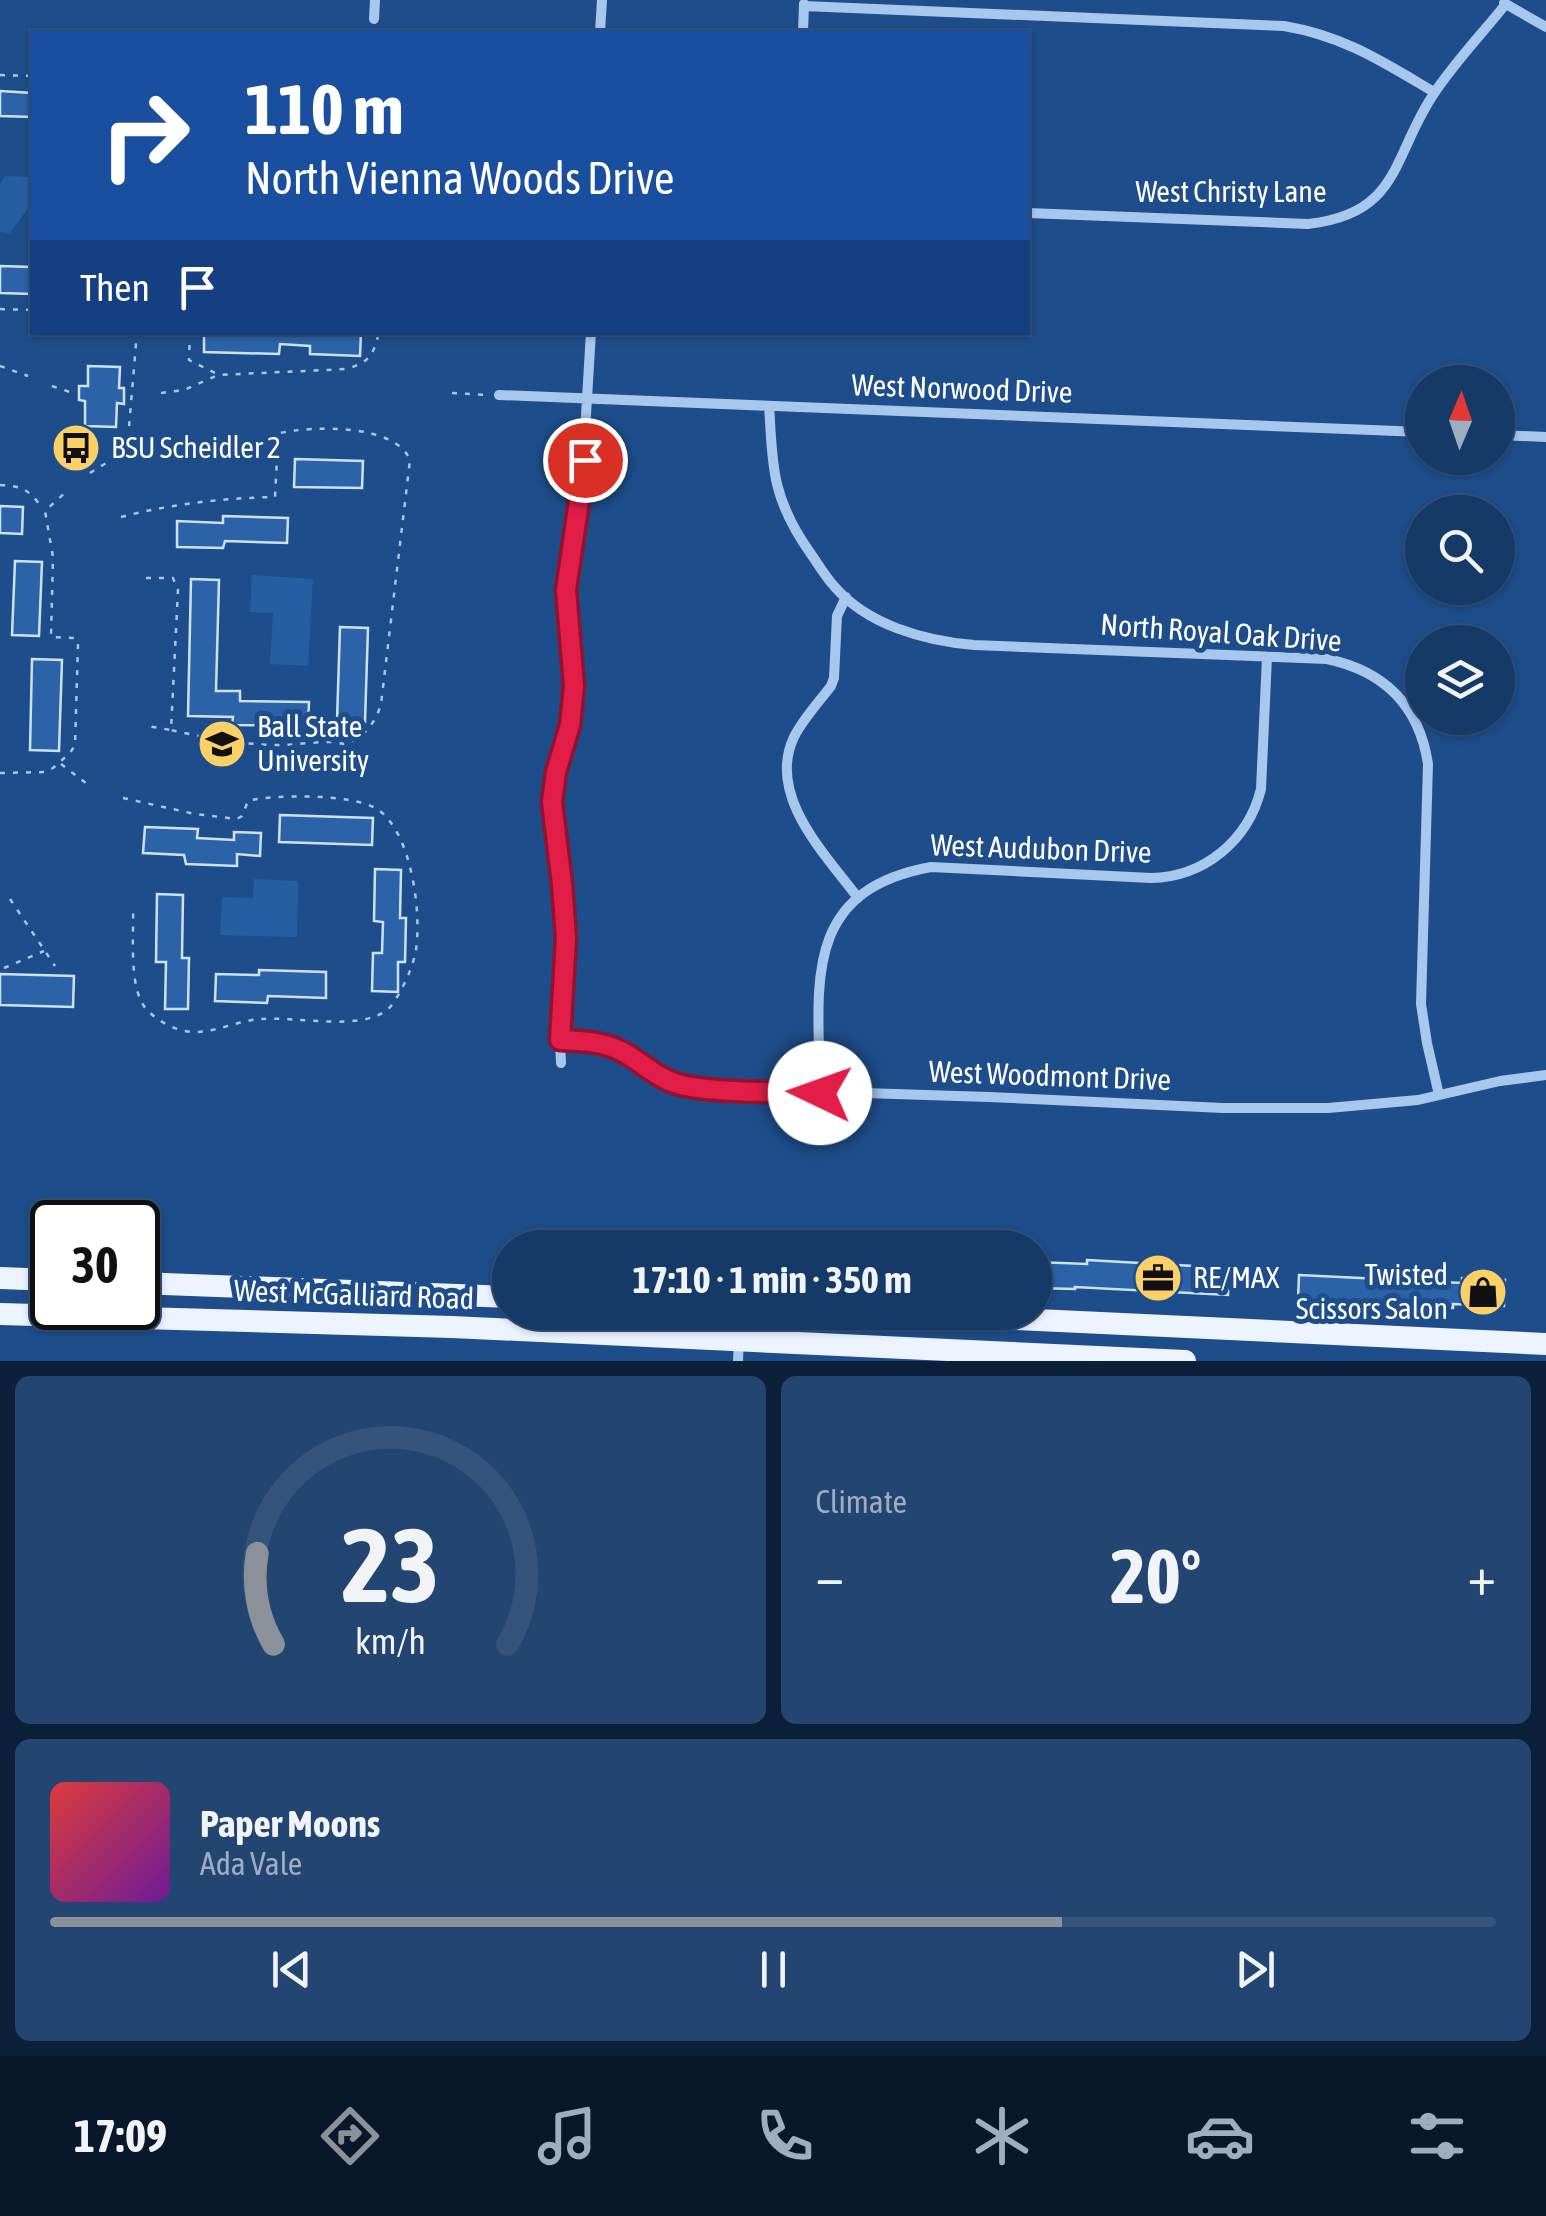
<!DOCTYPE html>
<meta charset="utf-8">
<style>
:root{--surface:#163a68;--page:#234571;--text:#f1f3f6;--muted:#9eadc0;--line:#35547c;--accent:#8c9099}
body{margin:0;font-family:"Asap Condensed",sans-serif;background:var(--page);color:var(--text);height:100vh;display:flex;flex-direction:column;font-size:38px;white-space:nowrap}
*{box-sizing:border-box;margin:0}
p{font-size:32px;color:var(--muted)}
.icon{flex:none;width:55px;height:55px;fill:none;stroke:currentColor;stroke-width:2;stroke-linecap:round;stroke-linejoin:round}
.map{position:relative;height:1361px;overflow:hidden}
.sheet{display:flex;flex-direction:column;gap:15px;padding:15px;background:#0c2039;flex:1}
.sheet>*{flex:none}
.hud{position:absolute;left:30px;top:30px;width:1000px;height:305px;border-radius:0px;box-shadow:0 2px 8px #0004,0 0 0 2px var(--line);background:#1a4fa0;color:#fff;overflow:hidden}
.needle{width:65px;rotate:2deg}
.controls{position:absolute;left:1405px;top:365px;display:grid;gap:20px}
.controls a{display:grid;place-items:center;width:110px;height:110px;border-radius:50%;background:var(--surface);box-shadow:0 2px 8px #0004,0 0 0 2px var(--line);font-size:50px}
.speed{position:absolute;left:30px;top:1200px;display:flex;gap:20px;font-size:50px;font-weight:700;text-align:center}
.speed>*{display:grid;place-content:center;width:130px;height:130px;border-radius:50%;background:var(--surface);box-shadow:0 2px 8px #0004,0 0 0 2px var(--line);line-height:1}
.speed .limit{border:5px solid #111;border-radius:15px;background:#fff;color:#111}
.pin{position:absolute;display:grid;place-items:center;width:85px;height:85px;color:#fff;margin:-42px;border:5px solid #fff;border-radius:50%;box-shadow:0 2px 10px #0007}
.me{position:absolute;width:110px;margin:-55px;rotate:273deg;stroke-linejoin:round;filter:drop-shadow(0 0 8px #0008)}
.turn{display:flex;align-items:center;gap:35px;height:210px;padding:0 50px;font-size:45px}
.turn .icon{width:130px;height:130px;stroke-width:2.5}
.turn b{display:block;font-size:70px;line-height:85px}
.then{display:flex;align-items:center;height:95px;padding:0 50px;background:#0003;gap:20px;font-size:38px}
.big{font-size:75px;font-weight:700;line-height:1.1}
.sheet .tile{flex:1;display:flex;flex-direction:column;justify-content:center;gap:15px;min-width:0;padding:0 35px;border-radius:15px;background:var(--page)}
.sheet .dial{align-items:center;gap:0}
.dial svg{height:260px;overflow:visible;fill:none;stroke:var(--line);stroke-width:7;stroke-linecap:round;text-anchor:middle}
.dial text{fill:var(--text);stroke:none}
.song{display:flex;align-items:center;gap:30px}
.cover{width:120px;height:120px;border-radius:15px;background:linear-gradient(135deg,hsl(0 70% 55%),hsl(280 70% 35%))}
.played{height:10px;border-radius:5px;background:linear-gradient(90deg,var(--accent) 70%,var(--line) 70%)}
.keys{display:flex;justify-content:space-around;direction:ltr}
.heat{display:flex;justify-content:space-between;align-items:center;font-size:55px;direction:ltr}
.sheet .tiles{flex:1;display:grid;gap:15px;grid-template-columns:1fr 1fr}
.tile:last-child{grid-column:span 2}
.trip{position:absolute;left:492px;top:1230px;width:560px;height:100px;border-radius:50px;background:var(--surface);box-shadow:0 2px 8px #0004,0 0 0 2px var(--line);font-weight:700;line-height:100px;text-align:center}
.menu{display:flex;height:160px;justify-content:space-around;align-items:center;background:#09172a;color:var(--muted)}
.menu .icon{width:70px;height:70px}
.menu .selected{color:var(--accent)}
.menu b{font-size:45px;color:var(--text)}
.map>svg:first-child{display:block}
.green{fill:#275ea3}
.building{fill:#2c63a8;stroke:#cee1f9;stroke-width:2.5}
.lines{fill:none;stroke-linecap:round;stroke-linejoin:round}
.path{stroke:#a8c7ec;stroke-width:2.5;stroke-dasharray:5 8;stroke-linecap:butt}
.street{stroke:#a8c7ec;stroke-width:10}
.primary{stroke:#eef4ff;stroke-width:22}
.route-casing{stroke:#92132f;stroke-width:25}
.route{stroke:#e11d48;stroke-width:18}
.labels{text-anchor:middle;stroke-width:10;stroke-linejoin:round;paint-order:stroke}
.street-label{font-size:30px;fill:#fff;stroke:#1d4d8a}
.poi-label{font-size:30px;fill:#fff;stroke:#1d4d8a;text-anchor:start}
</style>
<div class="map">
<svg width="1546" height="1361" viewBox="0 0 1546 1361">
<rect width="100%" height="100%" fill="#1d4d8a"/>
<path class="green" d="M5,176L32,177V203L10,233L0,232V184Z
M252,575L313,579L308,666L270,664L273,613L250,612Z
M254,879L298,881L297,937L220,935L222,897L253,898Z"/>
<path class="building" d="M0,91L32,93V117L0,116Z
M0,266L32,267V294L0,293Z
M204,332H361L360,356L310,354V346L280,344L279,354L204,352Z
M88,366L120,367L119,388H124V404L117,403L116,427L85,426V401L79,400V386H88Z
M295,459L363,461L362,488L294,487Z
M0,506L23,507L22,534L0,533Z
M223,516L288,518L287,543L225,541L223,548L177,547V521L223,523Z
M15,561L42,562L39,636L12,635Z
M191,579L219,580L216,691H240V701L309,702L308,726L232,725L233,717L188,716Z
M340,627L368,628L365,722L337,721Z
M32,659L62,660L59,751L30,750Z
M280,815L373,818L372,845L279,842Z
M145,827L198,829L197,838L234,840V832L261,833L260,856L237,854V866L186,864L184,855L143,853Z
M375,869L401,870L400,918H406L405,962H398V992L372,991L373,953H382L383,922L374,921Z
M157,894L183,895L182,958H189L188,1009H165L166,962H156Z
M259,970L326,972V998L268,996L267,1003L215,1001L216,974L259,975Z
M0,974L74,976L73,1007L0,1005Z
M1087,1260L1229,1268L1228,1295L1075,1287V1289L1035,1288V1262L1087,1264Z
M1299,1275L1462,1283V1278L1505,1280L1504,1306L1453,1304V1308L1298,1299Z"/>
<g class="lines">
<path class="path" d="M0,75L32,76
M0,309L32,310
M190,332L189,360L217,374
M0,366L28,376
M52,386L70,392
M161,393L184,390L218,375L346,369C370,362 373,356 379,332
M452,393L488,395
M90,473C105,463 122,456 128,439L137,332
M0,485C24,486 29,490 43,509
M121,517C172,504 222,498 275,497L278,440L280,433C312,426 395,423 410,460L381,704C376,722 363,740 343,744C331,739 297,745 281,745C243,745 207,738 171,730
M146,578H173L178,590L171,730L147,726
M61,764L91,787
M0,773L45,772L53,768L70,753L75,745L78,644L75,638L51,637L53,557L45,511L67,491
M123,798L195,814L237,819L242,816L248,801C274,794 352,794 375,808C412,828 423,918 415,955C411,970 405,984 397,997C394,1001 392,1006 388,1009C361,1032 295,1016 262,1019C239,1020 217,1032 195,1032C177,1032 159,1022 147,1010C128,990 134,935 133,908
M10,899L55,966
M4,968L44,951"/>
<path class="street" d="M1504,3L1546,27
M804,6L1284,26C1344,36 1383,62 1434,92
M374,19L375,0
M600,32L602,0
M803,32L804,4
M1028,213L1308,224C1400,214 1392,157 1433,95C1454,63 1481,35 1505,5
M499,395L1422,432
M769,406C771,432 771,459 777,484C783,509 796,533 811,554C818,564 825,576 834,586C867,625 925,641 974,645L1327,659C1384,671 1419,705 1428,764L1421,1004L1427,1043L1439,1095
M1498,435L1546,437
M846,597L837,616L834,678L831,686C819,702 803,719 794,737C766,796 826,855 858,898
M560,1040L591,1041L608,1046L622,1051L669,1081L705,1088L989,1097L1223,1108H1328L1418,1100L1500,1081L1546,1075
M561,1063L560,1040L566,938L562,884L552,802L556,772L570,725L575,686L566,590L571,552L581,498L591,332
M820,1093C819,988 799,891 931,867L1151,878C1204,877 1248,841 1261,789L1267,657
M738,1361L740,1312"/>
<path class="primary" d="M0,1278L52,1280
M138,1283L510,1297
M866,1312L1546,1344
M0,1314L452,1327L1185,1361"/>
</g>
<g class="lines">
<g class="route-casing">
<path id="route" d="M585,460L566,590L574,686L570,725L556,772L552,802L562,884L566,938L560,1040C581,1041 602,1041 621,1051C641,1061 657,1079 681,1085C720,1094 779,1091 820,1093"/>
</g>
<use href="#route" class="route"/>
</g>
<defs>
<g id="bus-disc" transform="scale(2.5)"><circle r="9.5" fill="#fbd167" stroke="#1d4d8a"/><path d="M-5-6H5V4H4V6H2V4H-2V6H-4V4H-5ZM-3.5-4V0h7V-4ZM-3.5 1.2v1.5H-2V1.2ZM2 1.2v1.5H3.5V1.2Z" fill="#111"/></g>
<g id="university-disc" transform="scale(2.5)"><circle r="9.5" fill="#fbd167" stroke="#1d4d8a"/><path d="M0-5L7-2L0 1L-7-2ZM-4 1L0 2.5L4 1V4Q0 6-4 4Z" fill="#111"/></g>
<g id="office-disc" transform="scale(2.5)"><circle r="9.5" fill="#fbd167" stroke="#1d4d8a"/><path d="M-6-3h4V-5.5h4V-3h4V5H-6ZM-1-4.5V-3h2v-1.5ZM-6 0V1H6V0Z" fill="#111"/></g>
<g id="shop-disc" transform="scale(2.5)"><circle r="9.5" fill="#fbd167" stroke="#1d4d8a"/><path d="M-5-2.5h2.3a2.7 3.5 0 0 1 5.4 0H5L5.5 6h-11ZM-1.5-2.5h3a1.5 2.3 0 0 0-3 0Z" fill="#111"/></g>
</defs>
<g fill-rule="evenodd">
<use href="#bus-disc" x="76" y="448"/>
<use href="#university-disc" x="222" y="744"/>
<use href="#office-disc" x="1158" y="1278"/>
<use href="#shop-disc" x="1483" y="1292"/>
</g>
<g class="labels">
<g class="street-label">
<text x="1231" y="202">West Christy Lane</text>
<text transform="translate(962 389) rotate(2)" y="10">West Norwood Drive</text>
<text transform="translate(1221 633) rotate(4)" y="10">North Royal Oak Drive</text>
<text transform="translate(1041 849) rotate(2)" y="10">West Audubon Drive</text>
<text transform="translate(1050 1076) rotate(2)" y="10">West Woodmont Drive</text>
<text transform="translate(354 1295) rotate(2)" y="10">West McGalliard Road</text>
</g>
<g class="poi-label">
<text x="111" y="458">BSU Scheidler 2</text>
<text x="257" y="737">Ball State<tspan x="257" dy="34">University</tspan></text>
<text x="1448" y="1285" text-anchor="end">Twisted<tspan x="1448" dy="34">Scissors Salon</tspan></text>
<text x="1193" y="1288">RE/MAX</text>
</g>
</g>
</svg>
<div class="controls">
<a><svg class="needle" viewBox="-14 -14 28 28"><path d="M0-13l5 13h-10z" fill="#e53935"/><path d="M0 13l5-13h-10z" fill="#9eadc0"/></svg></a>
<a><svg class="icon" aria-label="search" viewBox="0 0 24 24"><circle cx="10" cy="10" r="6"/><path d="M15 15l6 6"/></svg></a>
<a><svg class="icon" aria-label="layers" viewBox="0 0 24 24"><path d="M12 4l9 5-9 5-9-5zM3 14l9 5 9-5"/></svg></a>
</div>
<div class="speed"><div class="limit">30</div></div>
<div class="pin" style="left:585px;top:460px;background:#d93025"><svg class="icon" aria-label="arrive" viewBox="0 0 24 24"><path d="M6 21V4h12l-3 4 3 4H6"/></svg></div>
<svg class="me" style="left:820px;top:1093px" viewBox="-20 -20 40 40"><circle r="19" fill="#fff"/><path d="M0-13L10 11 0 6-10 11z" fill="#e11d48"/></svg>
<div class="trip">17:10 · 1 min · 350 m</div>
<div class="hud">
<div class="turn"><svg class="icon" aria-label="right" viewBox="0 0 24 24"><path d="M7 20v-9h11M14 6l5 5-5 5"/></svg><div><b>110 m</b>North Vienna Woods Drive</div></div>
<div class="then">Then<svg class="icon" aria-label="arrive" viewBox="0 0 24 24"><path d="M6 21V4h12l-3 4 3 4H6"/></svg></div>
</div>
</div>
<section class="sheet">
<div class="tiles">
<div class="tile dial"><svg viewBox="0 0 100 80">
<path d="M14 69A42 42 0 1 1 86 69"/>
<path d="M14 69A42 42 0 0 1 9 41" stroke="#8c9099"/>
<text x="50" y="56" font-size="32" font-weight="700">23</text>
<text x="50" y="72" font-size="11">km/h</text>
</svg></div>
<div class="tile"><p>Climate</p>
<div class="heat"><a>−</a><b class="big">20°</b><a>+</a></div>
</div>
<div class="tile">
<div class="song"><i class="cover"></i><div><b>Paper Moons</b><p>Ada Vale</p></div></div>
<div class="played"></div>
<div class="keys"><svg class="icon" aria-label="previous" viewBox="0 0 24 24"><path d="M18 5L8 12l10 7zM5 5v14"/></svg><svg class="icon" aria-label="pause" viewBox="0 0 24 24"><path d="M8 5v14M16 5v14"/></svg><svg class="icon" aria-label="next" viewBox="0 0 24 24"><path d="M6 5l10 7-10 7zM19 5v14"/></svg></div>
</div>
</div>
</section>
<nav class="menu">
<b>17:09</b>
<svg class="icon selected" aria-label="directions" viewBox="0 0 24 24"><path d="M12 3l9 9-9 9-9-9zM9 14v-3h6M13 9l2 2-2 2"/></svg>
<svg class="icon" aria-label="music" viewBox="0 0 24 24"><path d="M9 18V5l10-2v13"/><circle cx="6" cy="18" r="3"/><circle cx="16" cy="16" r="3"/></svg>
<svg class="icon" aria-label="phone" viewBox="0 0 24 24"><path d="M5 4h4l2 5-3 2q2 4 5 5l2-3 5 2v4C11 20 4 13 5 4z"/></svg>
<svg class="icon" aria-label="climate" viewBox="0 0 24 24"><path d="M12 3v18M4 7l16 10M4 17L20 7"/></svg>
<svg class="icon" aria-label="car" viewBox="0 0 24 24"><path d="M5 17H2v-5l4-1 3-4h7l3 4 3 1v5h-3M9 17h6M6 11h13"/><circle cx="7" cy="17" r="2"/><circle cx="17" cy="17" r="2"/></svg>
<svg class="icon" aria-label="filters" viewBox="0 0 24 24"><path d="M4 7h16M4 17h16"/><circle cx="9" cy="7" r="2"/><circle cx="15" cy="17" r="2"/></svg>
</nav>
